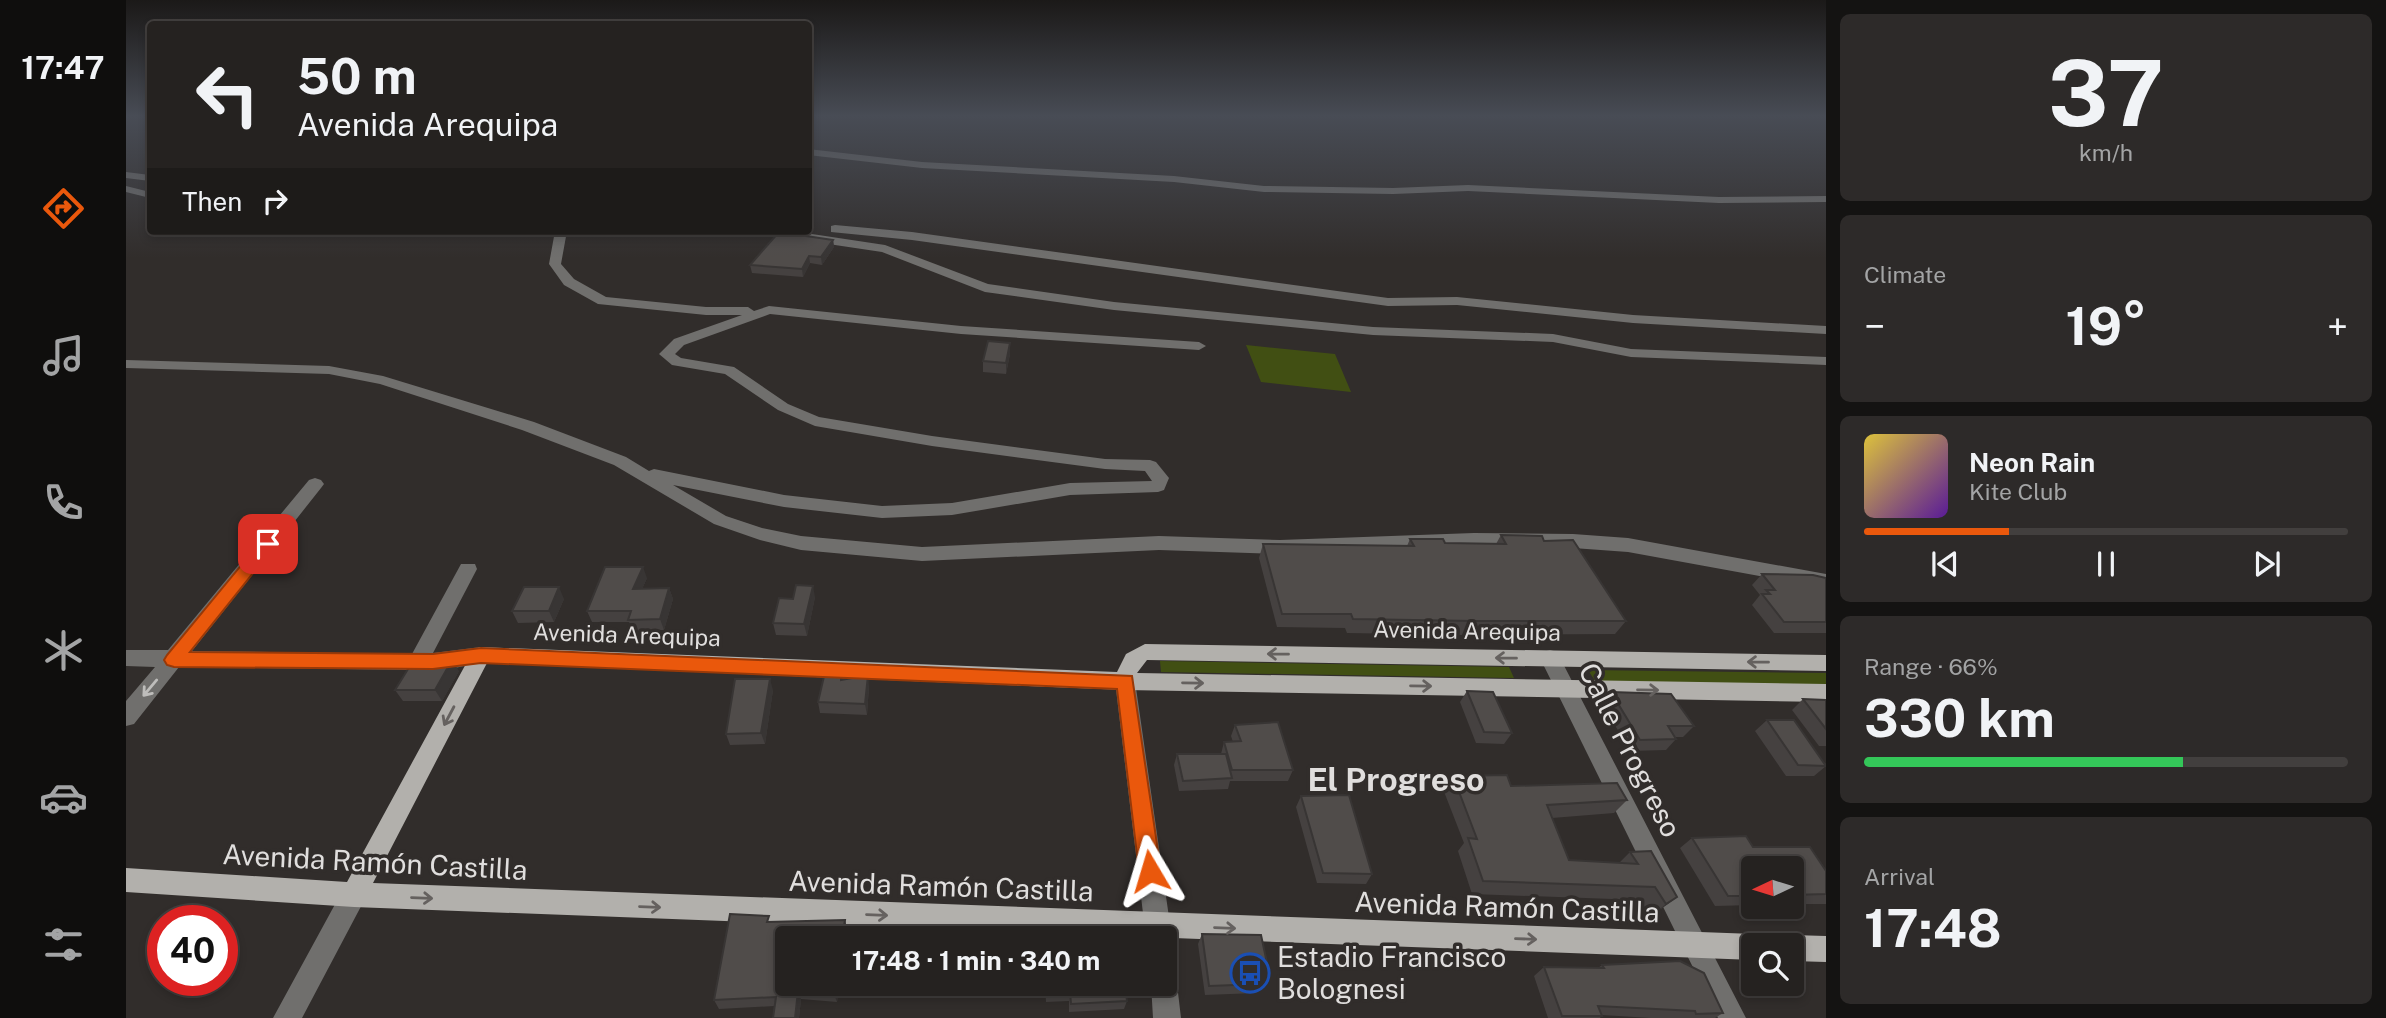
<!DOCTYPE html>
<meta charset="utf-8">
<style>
:root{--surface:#252220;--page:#2d2a29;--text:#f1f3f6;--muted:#a3a4a5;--line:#423f3e;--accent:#ea580c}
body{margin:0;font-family:"Public Sans",sans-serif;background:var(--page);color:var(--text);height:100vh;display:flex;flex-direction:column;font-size:26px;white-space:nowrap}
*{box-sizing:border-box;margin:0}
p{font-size:23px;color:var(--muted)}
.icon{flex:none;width:38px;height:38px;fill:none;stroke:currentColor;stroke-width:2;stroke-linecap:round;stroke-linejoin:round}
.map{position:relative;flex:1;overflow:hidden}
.details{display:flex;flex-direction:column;gap:14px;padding:14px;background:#141312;width:560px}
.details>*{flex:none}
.banner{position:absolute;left:21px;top:21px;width:665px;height:214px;border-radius:7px;box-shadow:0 4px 10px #0003,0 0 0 2px var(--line);background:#252220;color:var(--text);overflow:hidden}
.needle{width:46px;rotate:266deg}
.fabs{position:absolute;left:1615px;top:856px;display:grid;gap:14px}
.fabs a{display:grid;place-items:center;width:63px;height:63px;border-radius:7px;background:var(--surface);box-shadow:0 4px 10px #0003,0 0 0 2px var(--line);font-size:35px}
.speed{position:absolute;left:21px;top:905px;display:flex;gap:14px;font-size:35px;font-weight:700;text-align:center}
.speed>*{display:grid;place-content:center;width:91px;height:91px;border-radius:50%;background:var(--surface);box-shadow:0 4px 10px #0003,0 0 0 2px var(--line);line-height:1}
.speed .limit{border:10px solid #d22;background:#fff;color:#111}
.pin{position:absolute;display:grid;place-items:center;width:60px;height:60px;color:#fff;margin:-30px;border-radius:14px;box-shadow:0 4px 10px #0006}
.me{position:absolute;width:77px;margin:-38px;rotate:353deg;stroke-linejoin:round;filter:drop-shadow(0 0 5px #0008)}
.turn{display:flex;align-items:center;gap:24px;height:147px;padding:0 35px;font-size:32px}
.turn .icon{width:91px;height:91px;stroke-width:2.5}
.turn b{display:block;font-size:49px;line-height:60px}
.then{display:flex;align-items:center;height:66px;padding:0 35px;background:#0003;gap:14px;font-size:26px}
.big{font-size:52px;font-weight:700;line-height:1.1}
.details .tile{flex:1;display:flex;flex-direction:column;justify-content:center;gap:10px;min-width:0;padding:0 24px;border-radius:10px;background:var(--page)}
.details .dial{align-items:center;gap:0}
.dial b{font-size:91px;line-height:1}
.song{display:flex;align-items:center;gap:21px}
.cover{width:84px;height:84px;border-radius:10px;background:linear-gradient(135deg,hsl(50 70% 55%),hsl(270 70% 35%))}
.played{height:7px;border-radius:4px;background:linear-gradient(90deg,var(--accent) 30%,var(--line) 30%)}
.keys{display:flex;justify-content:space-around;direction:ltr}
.heat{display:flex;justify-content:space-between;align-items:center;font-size:38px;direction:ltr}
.charge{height:10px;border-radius:5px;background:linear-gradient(90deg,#34c759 66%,var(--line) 0)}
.trip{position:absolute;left:649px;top:926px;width:402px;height:70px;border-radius:7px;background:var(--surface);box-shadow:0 4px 10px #0003,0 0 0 2px var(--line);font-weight:700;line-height:70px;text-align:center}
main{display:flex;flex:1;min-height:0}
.dock{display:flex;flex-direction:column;width:126px;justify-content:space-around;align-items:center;background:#0f0e0d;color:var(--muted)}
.dock .icon{width:49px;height:49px}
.dock .on{color:var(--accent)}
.dock b{font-size:32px;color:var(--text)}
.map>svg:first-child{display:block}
.green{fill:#414f13}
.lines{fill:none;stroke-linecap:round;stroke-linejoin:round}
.minor{fill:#706f6d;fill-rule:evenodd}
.major{fill:#b2b0ac;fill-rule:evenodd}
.wall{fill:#454140}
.shaded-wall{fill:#383534}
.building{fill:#504c4a;stroke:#383534;stroke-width:2}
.oneway{stroke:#65615f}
.oneway2{stroke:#bebdbb}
.route{fill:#ea580c;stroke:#983908;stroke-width:2}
.labels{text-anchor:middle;stroke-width:7;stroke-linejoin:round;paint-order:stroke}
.street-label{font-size:23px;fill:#e0dedd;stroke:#312d2b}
.near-street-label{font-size:28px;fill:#e0dedd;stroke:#312d2b}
.near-poi-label{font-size:28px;fill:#e0dedd;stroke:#312d2b;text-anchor:start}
.near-quarter-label{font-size:32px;font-weight:bold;fill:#e0dedd;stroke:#312d2b}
</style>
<main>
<nav class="dock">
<b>17:47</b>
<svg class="icon on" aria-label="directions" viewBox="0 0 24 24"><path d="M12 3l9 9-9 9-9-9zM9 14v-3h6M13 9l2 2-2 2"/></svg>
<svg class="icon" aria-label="music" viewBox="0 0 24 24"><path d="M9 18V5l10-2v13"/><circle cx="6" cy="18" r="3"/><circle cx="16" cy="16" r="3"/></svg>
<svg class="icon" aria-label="phone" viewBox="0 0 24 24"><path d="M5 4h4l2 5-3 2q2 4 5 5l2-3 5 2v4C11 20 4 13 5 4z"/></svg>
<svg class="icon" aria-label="climate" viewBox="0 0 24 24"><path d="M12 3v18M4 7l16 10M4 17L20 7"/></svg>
<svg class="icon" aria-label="car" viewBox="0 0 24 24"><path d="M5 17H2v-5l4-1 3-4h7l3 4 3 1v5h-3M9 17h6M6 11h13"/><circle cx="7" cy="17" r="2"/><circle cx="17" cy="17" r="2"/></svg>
<svg class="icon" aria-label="filters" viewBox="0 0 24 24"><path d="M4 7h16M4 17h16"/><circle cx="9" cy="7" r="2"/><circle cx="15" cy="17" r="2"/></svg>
</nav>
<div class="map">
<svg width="1700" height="1018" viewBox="0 0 1700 1018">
<rect width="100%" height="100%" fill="#312d2b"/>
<path class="green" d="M1120,345L1209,354L1225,392L1135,382Z
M1034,661L1383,667L1388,678L1035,672Z
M1462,670L1700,673V685L1469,681Z"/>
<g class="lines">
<path class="minor" d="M682,149L796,162L1048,176L1138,186L1267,188L1342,185L1593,197L1700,196V202L1593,203L1342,191L1267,194L1138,192L1048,182L796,168L682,155Z
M0,172L24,175V181L0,178Z
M0,186L24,192V198L0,192Z
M709,225L786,232L1262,298L1331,297L1507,315L1700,326V334L1507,323L1331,305L1262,306L786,240L705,232V226Z
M429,231H441L435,264L448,279L480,297L580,307H622L628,311L643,306L835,326L1073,342L1080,346L1073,350L835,334L644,314L558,345L549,354L555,358L608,367L662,404L693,417L806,436L979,459L1024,460L1030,462L1043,478L1038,490L1032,492L944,495L826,515L756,518L658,507L547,485L600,516L636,528L675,536L796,547L1033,536L1154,540L1348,533L1447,534L1502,538L1700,574V588L1502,552L1447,548L1348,545L1154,554L1033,550L796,561L675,550L634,540L588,524L488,465L396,430L254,384L203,374L0,368V360L203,366L257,376L408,422L500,457L523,471L528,469L658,495L756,506L826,503L944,483L1026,481L1019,471L979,469L806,446L689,426L652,410L599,374L546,365L533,354L548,339L616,315H580L472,304L438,285L423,264Z
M636,231H666L759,245L862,284L988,302L1247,327L1427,334L1505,349L1700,357V365L1505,357L1427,342L1247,335L988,310L859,292L756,252L642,235Z
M189,478L195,480L198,484L195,488L66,651L286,654L335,564H349L351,569L307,653L355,647L362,649L365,655L362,661L324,669L292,670L53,667L8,724L0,726V701L29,667L0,666V650H42L183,480Z
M1424,650L1431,652L1620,1018H1592L1414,658L1417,652Z
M999,672L1006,675L1009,681L1046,938L1040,948V938H1020L989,681L992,675Z
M228,883L237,886L241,895L176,1018H147L219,886Z
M1040,971L1047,975L1051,984L1055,1018H1027L1025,984H1040Z"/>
<path class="major" d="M1019,644L1700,655V671L1021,660L1011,673L1700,684V702L999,690L361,663L247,883L1628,934L1637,938L1640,945H1628V960L228,907L0,892V868L221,882L348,649L355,647L991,672L1000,654Z
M1666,935L1700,936V962L1666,961V945H1654L1657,939Z"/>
</g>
<path class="wall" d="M707,240L708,247L696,265L684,263L677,277L626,273L624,265Z
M884,343V354L880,374L857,372V361Z
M1375,535L1418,541L1500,621L1489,634L1340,635L1221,633L1219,628L1151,627L1133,558L1137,544L1281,546L1284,539L1319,543L1370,544Z
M1636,574L1700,578V633H1648L1626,605L1634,595L1626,585Z
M521,578L516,589L543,588L547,599L538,630L507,631L503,622H466L461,611Z
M689,597L681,636L650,635L647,623L667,599Z
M438,599L428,622L392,623L386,611Z
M333,671L316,701H277L269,690Z
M716,679L743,686L741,715L694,713L692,702Z
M647,690L639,744L604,745L600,734Z
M1341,691L1386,733L1378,744L1350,743L1334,702Z
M1485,692L1568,726L1557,737H1549L1550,739L1540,750L1504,751L1476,703Z
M1677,699L1700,700V746H1693L1666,710Z
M1641,720L1700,764V766L1688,776H1660L1629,731Z
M1109,725L1167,770L1162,781H1104L1102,789L1053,791L1048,765L1051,754H1095L1098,742H1107L1105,736Z
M1327,776L1385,786L1501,800L1488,813L1426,818L1443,860L1493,863L1504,852L1551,897L1535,909L1525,916L1514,900L1346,894L1332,851L1338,843L1317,789Z
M1175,796L1246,874L1240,884L1191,883L1170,807Z
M1566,838L1627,847L1700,871V904H1666V868H1628V905L1589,906L1554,848Z
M719,920L721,930L711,1002L675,999L673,1018H647L648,1006L593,1009L588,1000L645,922Z
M1076,934L1141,963L1136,972H1133L1136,984L1130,993L1079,995L1072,944Z
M1476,965L1597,1013L1589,1018H1525L1476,1015L1474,1018H1422L1408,976L1418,967L1472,968Z
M774,984H833V993L775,990Z
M919,984H999L1001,1001L998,1009L943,1012V1001L920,1002Z"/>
<path class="shaded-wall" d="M707,240L708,247L696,265L695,257Z
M683,256L684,263L677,277L676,269Z
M884,343V354L880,374V363Z
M517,567L521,578L511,600L507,589Z
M687,586L689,597L681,636L678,624Z
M433,587L438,599L428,622L423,611Z
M543,588L547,599L538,630L534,619Z
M326,660L333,671L316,701L309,690Z
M742,675L743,686L741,715L739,704Z
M644,679L647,690L639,744L635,733Z
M1551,897L1535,909L1525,916L1540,904Z
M719,920L721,930L720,938H716Z
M710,984H714L711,1002L708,994Z
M672,991L675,999L673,1018H669Z"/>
<path class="building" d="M653,232L707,240L695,257L683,256L676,269L624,265Z
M862,341L884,343L880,363L857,361Z
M1375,535L1416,536L1418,541L1447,540L1500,621H1348L1227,619L1225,614H1156L1137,544L1288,546L1284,539H1317L1319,543L1380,544Z
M479,567H517L507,589L543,588L534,619L502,620L505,611H461Z
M1636,574L1687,575L1700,578V622H1658L1636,594H1644L1640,590H1649Z
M670,585L687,586L678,624L647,623L653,598L667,599Z
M398,587H433L423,611H386Z
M326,660L309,690H269L287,661Z
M715,671V680L742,675L739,704L692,702L699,672Z
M609,679H644L635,733L600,734Z
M1341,691L1367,692L1386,733L1358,732Z
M1485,692L1545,694L1568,726H1542L1550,739L1514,740Z
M1677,699L1700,700V729Z
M1641,720H1668L1700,766L1672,765Z
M1152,722L1167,770H1106L1098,742L1115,741L1109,725Z
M1051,754H1100L1106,778L1057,781Z
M1381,775L1385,786L1491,783L1501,800L1421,805L1443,860L1512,864L1504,852L1525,851L1551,897L1540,904L1529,887L1357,881L1342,838L1351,839L1327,776Z
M1223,795L1246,874L1197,873L1175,796Z
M1620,836L1627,847H1684L1700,871V894L1666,895V868H1628V896H1602L1566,838Z
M604,914L643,916L641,922L719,920L716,938H662V984H710L708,994L672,991L669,1018H647L650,997L588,1000Z
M777,925L834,928V938H776Z
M1076,934L1135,935L1141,963H1132L1136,984L1083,986Z
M1554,961L1578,973L1597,1013L1570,1014L1569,1011L1472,1006L1476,1016H1436L1418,967L1478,968L1476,965Z
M921,984H999L1001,1001L945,1004L944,992L921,993Z"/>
<defs><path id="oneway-shaft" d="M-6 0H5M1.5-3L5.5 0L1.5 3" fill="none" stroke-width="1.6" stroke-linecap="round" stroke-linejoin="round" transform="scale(1.75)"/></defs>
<g class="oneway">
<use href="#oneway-shaft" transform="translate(1152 654) rotate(-179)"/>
<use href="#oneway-shaft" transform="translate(1380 658) rotate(-179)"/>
<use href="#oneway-shaft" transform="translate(1632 662) rotate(-179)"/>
<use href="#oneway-shaft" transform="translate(1067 683) rotate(1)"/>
<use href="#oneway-shaft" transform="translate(1295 686) rotate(1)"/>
<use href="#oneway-shaft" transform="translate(1522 690) rotate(1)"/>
<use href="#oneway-shaft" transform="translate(323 716) rotate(118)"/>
<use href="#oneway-shaft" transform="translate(296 898) rotate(2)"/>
<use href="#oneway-shaft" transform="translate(524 907) rotate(2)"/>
<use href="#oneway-shaft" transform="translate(751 915) rotate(2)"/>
<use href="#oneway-shaft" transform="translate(1099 928) rotate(2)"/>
<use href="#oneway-shaft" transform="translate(1400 939) rotate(2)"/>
</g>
<use class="oneway2" href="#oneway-shaft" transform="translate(24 688) rotate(130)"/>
<linearGradient id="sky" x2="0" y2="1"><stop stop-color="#1b1918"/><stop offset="0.45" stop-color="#484c55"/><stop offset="1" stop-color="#484c55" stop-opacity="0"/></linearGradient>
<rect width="1700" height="258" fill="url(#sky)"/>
<path class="route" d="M142,538L147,540L150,544L147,548L64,652L307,654L355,648L1006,676L1035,871L1032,879L1024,882L1016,879L1013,871L991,689L355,663L307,669L48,667L41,665L38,660L41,655L136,540Z"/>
<defs>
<g id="bus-ring" transform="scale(2.0125)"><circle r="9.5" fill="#312d2b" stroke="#1a4fb4" stroke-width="1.5"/><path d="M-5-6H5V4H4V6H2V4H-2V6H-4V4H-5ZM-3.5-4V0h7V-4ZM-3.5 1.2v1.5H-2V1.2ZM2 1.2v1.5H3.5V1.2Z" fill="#1a4fb4"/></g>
</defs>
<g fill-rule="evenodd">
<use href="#bus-ring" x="1124" y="973"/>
</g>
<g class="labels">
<g class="street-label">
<text transform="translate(1341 631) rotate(1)" y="8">Avenida Arequipa</text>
<text transform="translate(501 635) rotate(2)" y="8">Avenida Arequipa</text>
</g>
<g class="near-street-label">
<text transform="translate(1504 750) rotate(63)" y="10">Calle Progreso</text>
<text transform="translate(249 862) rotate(3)" y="10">Avenida Ramón Castilla</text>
<text transform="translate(815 886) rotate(2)" y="10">Avenida Ramón Castilla</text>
<text transform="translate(1381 907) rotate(2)" y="10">Avenida Ramón Castilla</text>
</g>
<g class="near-poi-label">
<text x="1151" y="967">Estadio Francisco<tspan x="1151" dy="32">Bolognesi</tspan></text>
</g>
<g class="near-quarter-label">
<text x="1270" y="791">El Progreso</text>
</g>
</g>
</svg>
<div class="fabs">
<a><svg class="needle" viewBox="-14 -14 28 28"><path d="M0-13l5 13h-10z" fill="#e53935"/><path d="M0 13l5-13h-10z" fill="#a3a4a5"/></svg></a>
<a><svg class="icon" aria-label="search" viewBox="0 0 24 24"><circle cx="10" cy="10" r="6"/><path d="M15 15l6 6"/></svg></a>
</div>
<div class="speed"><div class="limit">40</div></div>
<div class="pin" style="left:142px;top:544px;background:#d93025"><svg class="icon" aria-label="arrive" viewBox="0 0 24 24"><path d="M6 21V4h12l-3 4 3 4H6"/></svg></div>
<svg class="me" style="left:1024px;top:871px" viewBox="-20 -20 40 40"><path d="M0-17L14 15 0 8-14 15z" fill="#ea580c" stroke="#fff" stroke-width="4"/></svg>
<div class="trip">17:48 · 1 min · 340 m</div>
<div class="banner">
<div class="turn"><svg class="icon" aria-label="left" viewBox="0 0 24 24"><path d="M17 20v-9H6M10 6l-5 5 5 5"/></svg><div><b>50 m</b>Avenida Arequipa</div></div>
<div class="then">Then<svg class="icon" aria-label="right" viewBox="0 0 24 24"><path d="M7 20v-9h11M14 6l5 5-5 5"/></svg></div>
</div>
</div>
<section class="details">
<div class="tile dial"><b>37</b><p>km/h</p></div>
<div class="tile"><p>Climate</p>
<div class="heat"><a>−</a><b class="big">19°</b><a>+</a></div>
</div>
<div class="tile">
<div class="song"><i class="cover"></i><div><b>Neon Rain</b><p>Kite Club</p></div></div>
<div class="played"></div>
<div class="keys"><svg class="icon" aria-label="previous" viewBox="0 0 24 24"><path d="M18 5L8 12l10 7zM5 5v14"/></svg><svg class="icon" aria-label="pause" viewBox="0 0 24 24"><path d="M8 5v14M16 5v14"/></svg><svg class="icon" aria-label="next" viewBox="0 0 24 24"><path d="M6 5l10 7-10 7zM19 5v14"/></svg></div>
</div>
<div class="tile"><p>Range · 66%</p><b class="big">330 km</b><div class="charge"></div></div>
<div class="tile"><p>Arrival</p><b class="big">17:48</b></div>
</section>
</main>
